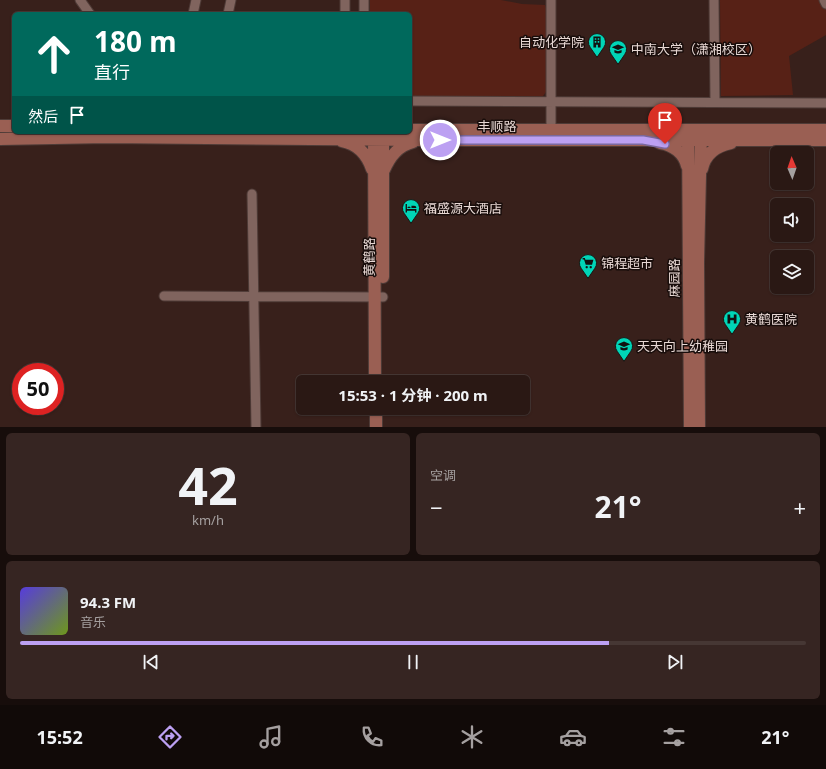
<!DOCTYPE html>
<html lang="zh">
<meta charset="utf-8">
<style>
:root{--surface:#2a1814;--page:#362522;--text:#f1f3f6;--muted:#a5a0a0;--line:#463734;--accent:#bca0f2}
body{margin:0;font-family:"Noto Sans","Noto Sans SC",sans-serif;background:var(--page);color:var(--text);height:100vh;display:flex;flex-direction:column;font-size:15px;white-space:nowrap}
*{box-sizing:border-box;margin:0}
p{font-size:13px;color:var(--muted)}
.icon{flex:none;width:22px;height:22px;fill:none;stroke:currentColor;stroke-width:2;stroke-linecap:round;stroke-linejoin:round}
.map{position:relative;height:427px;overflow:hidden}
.sheet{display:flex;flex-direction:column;gap:6px;padding:6px;background:#170d0b;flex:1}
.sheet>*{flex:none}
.guide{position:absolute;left:12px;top:12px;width:400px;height:122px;border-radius:6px;box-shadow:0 1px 3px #0004,0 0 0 1px var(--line);background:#00695c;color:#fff;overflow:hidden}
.needle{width:26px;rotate:358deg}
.fabs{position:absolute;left:770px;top:146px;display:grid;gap:8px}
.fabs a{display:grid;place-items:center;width:44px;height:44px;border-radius:6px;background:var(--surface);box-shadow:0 1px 3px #0004,0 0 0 1px var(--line);font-size:20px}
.speed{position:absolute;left:12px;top:363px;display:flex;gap:8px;font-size:20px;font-weight:700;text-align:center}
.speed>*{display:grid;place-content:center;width:52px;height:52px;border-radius:50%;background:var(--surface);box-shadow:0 1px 3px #0004,0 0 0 1px var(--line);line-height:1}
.speed .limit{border:6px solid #d22;background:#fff;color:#111}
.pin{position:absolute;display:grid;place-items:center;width:34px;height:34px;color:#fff;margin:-41px -17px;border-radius:50% 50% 50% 0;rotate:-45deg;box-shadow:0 0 4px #0007}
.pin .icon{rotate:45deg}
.me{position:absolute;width:44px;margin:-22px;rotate:90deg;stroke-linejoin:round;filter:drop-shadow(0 0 3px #0008)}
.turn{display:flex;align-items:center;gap:14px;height:84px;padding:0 16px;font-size:18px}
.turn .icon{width:52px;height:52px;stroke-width:2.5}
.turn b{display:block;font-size:28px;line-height:34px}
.then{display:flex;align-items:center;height:38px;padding:0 16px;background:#0003;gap:8px;font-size:15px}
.big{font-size:30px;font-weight:700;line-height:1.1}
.sheet .card{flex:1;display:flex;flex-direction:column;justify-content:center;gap:6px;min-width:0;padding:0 14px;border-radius:6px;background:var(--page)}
.sheet .dial{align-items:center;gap:0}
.dial b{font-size:52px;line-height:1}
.song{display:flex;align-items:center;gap:12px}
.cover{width:48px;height:48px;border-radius:6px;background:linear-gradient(135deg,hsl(250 70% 55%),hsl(80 70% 35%))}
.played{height:4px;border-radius:2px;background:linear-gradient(90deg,var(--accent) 75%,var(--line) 75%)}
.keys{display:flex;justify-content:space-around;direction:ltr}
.heat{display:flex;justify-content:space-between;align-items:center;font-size:22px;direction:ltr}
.sheet .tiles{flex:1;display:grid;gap:6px;grid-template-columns:1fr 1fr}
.card:last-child{grid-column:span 2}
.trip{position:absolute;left:296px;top:375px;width:234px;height:40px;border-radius:6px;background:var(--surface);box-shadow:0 1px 3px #0004,0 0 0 1px var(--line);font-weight:700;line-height:40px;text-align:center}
.tabs{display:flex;height:64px;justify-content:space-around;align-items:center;background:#110a08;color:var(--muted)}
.tabs .icon{width:28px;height:28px}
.tabs .current{color:var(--accent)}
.tabs b{font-size:18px;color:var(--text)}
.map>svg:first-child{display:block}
.green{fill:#572116}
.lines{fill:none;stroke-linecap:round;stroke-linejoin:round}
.street-casing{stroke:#4e3b37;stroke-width:11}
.secondary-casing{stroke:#4e3b37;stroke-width:14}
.street{stroke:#80645e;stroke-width:9}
.secondary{stroke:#9a5f53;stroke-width:12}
.route-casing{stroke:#7a689d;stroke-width:10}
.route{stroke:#bca0f2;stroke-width:7}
.labels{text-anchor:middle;stroke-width:3;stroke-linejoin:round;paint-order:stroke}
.poi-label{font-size:13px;fill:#e8d8d4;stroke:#180d0b;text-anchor:start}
.street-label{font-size:13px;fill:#e8d8d4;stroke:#180d0b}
</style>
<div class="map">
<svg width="826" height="427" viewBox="0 0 826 427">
<rect width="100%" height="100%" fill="#38201b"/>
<path class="green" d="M370,0H501L522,4L545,5L548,14V89L541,99L410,97V14H370Z
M720,0H822L826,9V35L789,56L793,95L721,96Z"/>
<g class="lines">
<g class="street-casing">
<path id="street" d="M80,0L90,14
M551,0V130
M714,0L715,102
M824,0L826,4
M193,14L196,0
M228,14L231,0
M345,14V0
M364,14V0
M410,101L826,103
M252,194L256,427
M164,296L383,297"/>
</g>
<g class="secondary-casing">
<path id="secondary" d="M0,126H14
M410,130H826
M374,132L375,382
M383,133V277
M688,133L690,427
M0,139L107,137L425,140H826
M342,141C358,144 367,154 372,169
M660,143C673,145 684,153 687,166
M702,169C705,154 716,146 731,143
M384,170C390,156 398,146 413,142
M376,408V427
M699,427L698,262L701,132"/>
</g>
<use href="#street" class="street"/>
<use href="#secondary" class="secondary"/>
</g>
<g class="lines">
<g class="route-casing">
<path id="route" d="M440,140H643L665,144"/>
</g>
<use href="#route" class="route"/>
</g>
<defs>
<g id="building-pin" transform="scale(0.9)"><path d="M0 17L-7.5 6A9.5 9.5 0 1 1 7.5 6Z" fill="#00d5b7" stroke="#180d0b"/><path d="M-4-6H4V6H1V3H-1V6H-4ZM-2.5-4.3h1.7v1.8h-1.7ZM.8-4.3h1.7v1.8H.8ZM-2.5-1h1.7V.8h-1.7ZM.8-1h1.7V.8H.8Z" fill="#111"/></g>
<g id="university-pin" transform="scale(0.9)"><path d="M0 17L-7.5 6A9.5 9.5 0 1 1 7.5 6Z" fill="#00d5b7" stroke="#180d0b"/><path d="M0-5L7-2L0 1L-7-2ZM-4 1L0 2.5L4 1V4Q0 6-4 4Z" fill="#111"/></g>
<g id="hotel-pin" transform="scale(0.9)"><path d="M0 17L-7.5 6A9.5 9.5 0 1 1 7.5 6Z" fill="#00d5b7" stroke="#180d0b"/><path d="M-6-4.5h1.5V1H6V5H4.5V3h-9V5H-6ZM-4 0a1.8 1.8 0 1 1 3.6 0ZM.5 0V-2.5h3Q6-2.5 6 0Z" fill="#111"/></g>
<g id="supermarket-pin" transform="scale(0.9)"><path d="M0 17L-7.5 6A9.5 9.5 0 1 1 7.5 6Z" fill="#00d5b7" stroke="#180d0b"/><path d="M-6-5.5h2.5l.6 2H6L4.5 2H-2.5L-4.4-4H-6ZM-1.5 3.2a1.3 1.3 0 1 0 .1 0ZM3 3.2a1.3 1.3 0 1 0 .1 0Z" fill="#111"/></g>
<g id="hospital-pin" transform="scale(0.9)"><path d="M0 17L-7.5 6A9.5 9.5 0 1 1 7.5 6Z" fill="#00d5b7" stroke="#180d0b"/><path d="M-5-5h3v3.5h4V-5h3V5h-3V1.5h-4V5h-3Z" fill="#111"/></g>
<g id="school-pin" transform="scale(0.9)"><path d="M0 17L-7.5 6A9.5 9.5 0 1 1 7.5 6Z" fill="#00d5b7" stroke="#180d0b"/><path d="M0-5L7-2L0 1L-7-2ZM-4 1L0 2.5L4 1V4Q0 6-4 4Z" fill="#111"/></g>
</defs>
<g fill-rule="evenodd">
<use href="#building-pin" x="597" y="42"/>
<use href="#university-pin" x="618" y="49"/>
<use href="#hotel-pin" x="411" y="208"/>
<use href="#supermarket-pin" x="588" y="263"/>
<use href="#hospital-pin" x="732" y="319"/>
<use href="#school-pin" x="624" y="346"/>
</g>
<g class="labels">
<g class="poi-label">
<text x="584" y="47" text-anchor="end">自动化学院</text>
<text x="631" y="54">中南大学（潇湘校区）</text>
<text x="424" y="213">福盛源大酒店</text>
<text x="601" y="268">锦程超市</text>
<text x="745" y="324">黄鹤医院</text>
<text x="637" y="351">天天向上幼稚园</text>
</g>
<g class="street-label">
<text x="497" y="131">丰顺路</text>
<text transform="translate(369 257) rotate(-90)" y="5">黄鹤路</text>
<text transform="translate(674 278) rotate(-90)" y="5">麻园路</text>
</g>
</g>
</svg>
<div class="fabs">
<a><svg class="needle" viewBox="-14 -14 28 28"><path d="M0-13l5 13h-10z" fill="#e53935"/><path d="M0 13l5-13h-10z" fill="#a5a0a0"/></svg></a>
<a><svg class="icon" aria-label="sound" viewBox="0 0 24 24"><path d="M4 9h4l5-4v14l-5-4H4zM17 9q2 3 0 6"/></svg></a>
<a><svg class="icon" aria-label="layers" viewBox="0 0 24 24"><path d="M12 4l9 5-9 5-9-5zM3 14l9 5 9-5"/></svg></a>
</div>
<div class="speed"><div class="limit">50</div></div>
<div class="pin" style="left:665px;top:144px;background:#d93025"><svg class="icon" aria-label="arrive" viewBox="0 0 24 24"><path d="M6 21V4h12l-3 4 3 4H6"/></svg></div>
<svg class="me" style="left:440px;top:140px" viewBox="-20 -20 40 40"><circle r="17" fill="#bca0f2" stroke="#fff" stroke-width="3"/><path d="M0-11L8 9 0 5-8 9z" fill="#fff"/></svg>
<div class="trip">15:53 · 1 分钟 · 200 m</div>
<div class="guide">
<div class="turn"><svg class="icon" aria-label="ahead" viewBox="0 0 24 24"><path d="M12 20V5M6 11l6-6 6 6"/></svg><div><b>180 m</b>直行</div></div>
<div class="then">然后<svg class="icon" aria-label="arrive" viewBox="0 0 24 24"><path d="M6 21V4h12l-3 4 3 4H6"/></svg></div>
</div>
</div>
<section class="sheet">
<div class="tiles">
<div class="card dial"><b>42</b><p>km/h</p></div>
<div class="card"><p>空调</p>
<div class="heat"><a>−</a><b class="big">21°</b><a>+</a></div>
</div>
<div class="card">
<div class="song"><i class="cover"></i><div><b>94.3 FM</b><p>音乐</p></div></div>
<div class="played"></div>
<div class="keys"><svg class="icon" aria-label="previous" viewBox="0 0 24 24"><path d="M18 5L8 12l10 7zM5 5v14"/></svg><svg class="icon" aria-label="pause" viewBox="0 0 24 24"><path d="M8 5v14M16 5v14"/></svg><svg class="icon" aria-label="next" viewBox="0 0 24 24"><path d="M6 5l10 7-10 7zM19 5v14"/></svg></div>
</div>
</div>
</section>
<nav class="tabs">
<b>15:52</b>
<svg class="icon current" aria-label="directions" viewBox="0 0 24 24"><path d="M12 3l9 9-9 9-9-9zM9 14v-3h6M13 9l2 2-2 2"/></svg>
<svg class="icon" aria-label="music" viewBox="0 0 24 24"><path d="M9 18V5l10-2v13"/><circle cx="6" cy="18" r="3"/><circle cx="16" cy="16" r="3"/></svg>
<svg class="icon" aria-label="phone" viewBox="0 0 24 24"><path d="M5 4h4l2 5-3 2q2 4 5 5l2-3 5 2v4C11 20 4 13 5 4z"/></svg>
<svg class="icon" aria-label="climate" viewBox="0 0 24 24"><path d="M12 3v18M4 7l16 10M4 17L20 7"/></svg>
<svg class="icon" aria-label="car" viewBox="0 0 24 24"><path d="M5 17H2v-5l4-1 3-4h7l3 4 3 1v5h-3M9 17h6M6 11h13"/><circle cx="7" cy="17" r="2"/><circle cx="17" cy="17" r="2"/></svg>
<svg class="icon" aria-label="filters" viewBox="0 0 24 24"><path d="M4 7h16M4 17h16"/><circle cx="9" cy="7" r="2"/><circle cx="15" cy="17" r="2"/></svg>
<b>21°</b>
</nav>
